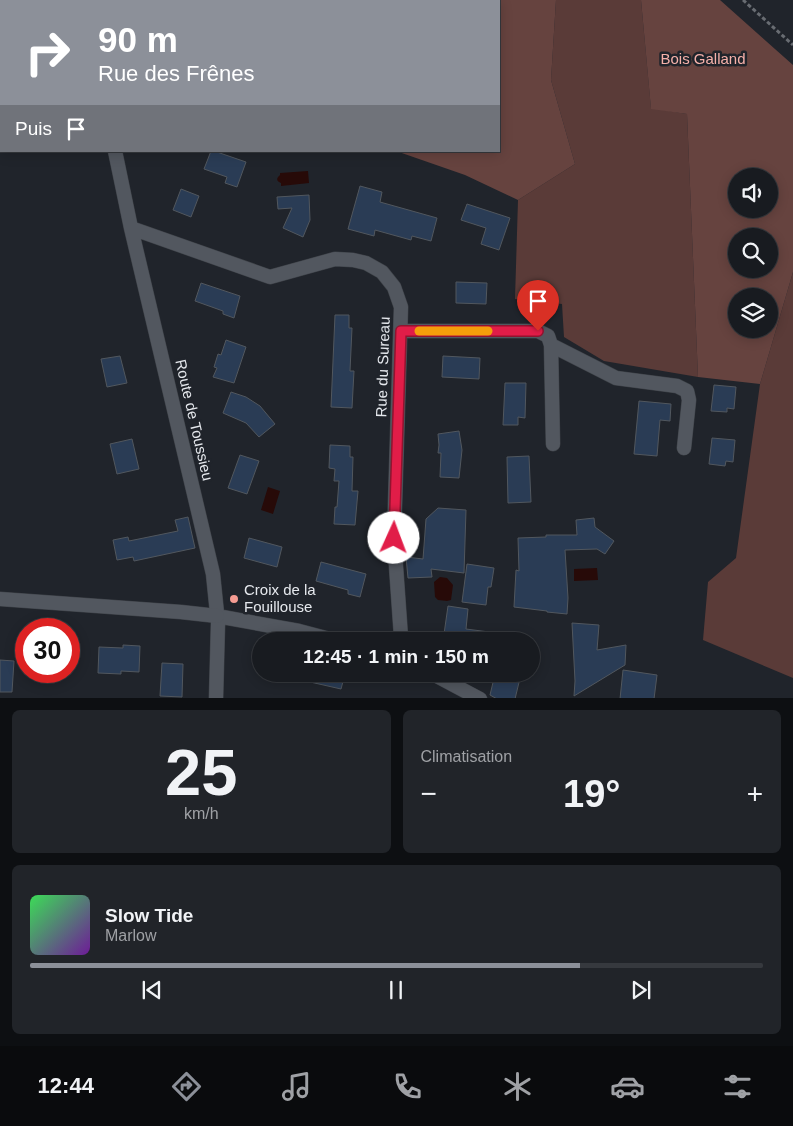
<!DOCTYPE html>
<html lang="fr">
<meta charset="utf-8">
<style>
:root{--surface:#181b20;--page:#212429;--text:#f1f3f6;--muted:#9fa1a5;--line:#36393e;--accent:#8c9099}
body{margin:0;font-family:Arial,sans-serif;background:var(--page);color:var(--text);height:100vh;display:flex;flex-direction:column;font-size:19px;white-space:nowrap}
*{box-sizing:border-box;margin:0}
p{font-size:16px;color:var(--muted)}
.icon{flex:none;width:28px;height:28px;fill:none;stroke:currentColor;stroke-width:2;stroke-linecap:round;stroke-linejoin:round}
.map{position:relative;height:698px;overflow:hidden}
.panel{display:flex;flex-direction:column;gap:12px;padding:12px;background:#0d0f12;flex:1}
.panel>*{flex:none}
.guide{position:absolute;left:0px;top:0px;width:500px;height:152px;box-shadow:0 2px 12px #0003,0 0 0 1px var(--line);background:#8c9099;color:#fff;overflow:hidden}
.buttons{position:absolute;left:728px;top:168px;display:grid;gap:10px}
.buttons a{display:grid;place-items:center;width:50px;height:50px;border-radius:50%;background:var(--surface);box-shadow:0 2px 12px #0003,0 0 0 1px var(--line);font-size:25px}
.speed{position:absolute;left:15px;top:618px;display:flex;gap:10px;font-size:25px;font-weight:700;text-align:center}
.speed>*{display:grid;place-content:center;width:65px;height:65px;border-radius:50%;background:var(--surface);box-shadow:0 2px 12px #0003,0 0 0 1px var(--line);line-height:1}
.speed .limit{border:8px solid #d22;background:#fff;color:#111}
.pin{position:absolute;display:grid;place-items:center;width:42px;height:42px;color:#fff;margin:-51px -21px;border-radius:50% 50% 50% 0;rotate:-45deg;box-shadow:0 0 5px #0007}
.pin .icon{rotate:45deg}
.me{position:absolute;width:55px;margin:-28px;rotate:2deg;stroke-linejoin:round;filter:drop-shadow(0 0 4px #0008)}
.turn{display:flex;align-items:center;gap:18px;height:105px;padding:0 15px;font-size:22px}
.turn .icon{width:65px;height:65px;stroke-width:2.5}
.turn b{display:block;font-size:35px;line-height:42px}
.then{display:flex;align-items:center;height:48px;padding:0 15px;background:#0003;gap:10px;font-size:19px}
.big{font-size:38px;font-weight:700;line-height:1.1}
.panel .tile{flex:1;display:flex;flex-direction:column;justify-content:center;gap:8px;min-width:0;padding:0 18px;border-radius:8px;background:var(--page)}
.panel .dial{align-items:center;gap:0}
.dial b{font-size:65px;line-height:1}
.song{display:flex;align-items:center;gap:15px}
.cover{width:60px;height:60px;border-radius:8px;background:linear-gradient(135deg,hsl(130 70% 55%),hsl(280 70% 35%))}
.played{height:5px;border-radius:2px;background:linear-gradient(90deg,var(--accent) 75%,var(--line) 75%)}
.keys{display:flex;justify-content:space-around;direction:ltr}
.heat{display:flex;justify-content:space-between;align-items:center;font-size:28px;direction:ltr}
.panel .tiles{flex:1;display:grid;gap:12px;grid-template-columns:1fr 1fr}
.tile:last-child{grid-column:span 2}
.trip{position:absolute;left:252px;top:632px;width:288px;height:50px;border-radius:25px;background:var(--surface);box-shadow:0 2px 12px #0003,0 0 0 1px var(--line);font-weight:700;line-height:50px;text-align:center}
.tabs{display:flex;height:80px;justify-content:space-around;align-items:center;background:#0a0b0d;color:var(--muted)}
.tabs .icon{width:35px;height:35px}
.tabs .on{color:var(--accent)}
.tabs b{font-size:22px;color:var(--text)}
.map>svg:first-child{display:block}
.green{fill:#5a3b38}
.forest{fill:#66433f;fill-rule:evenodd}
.water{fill:#270a08}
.building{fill:#2a3c55;stroke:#51575e}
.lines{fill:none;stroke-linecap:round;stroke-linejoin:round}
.minor-casing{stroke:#3e4248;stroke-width:15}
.tertiary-casing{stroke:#3e4248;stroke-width:15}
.path{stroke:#686c72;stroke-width:3;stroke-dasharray:4 2.5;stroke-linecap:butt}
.minor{stroke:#52575f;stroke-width:14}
.tertiary{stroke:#52575f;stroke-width:14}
.route-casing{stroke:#92132f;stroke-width:12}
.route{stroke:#e11d48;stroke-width:9}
.slow{stroke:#f59e0b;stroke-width:9}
.poi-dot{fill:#f59c93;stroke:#20242b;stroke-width:2}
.labels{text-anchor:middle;stroke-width:5;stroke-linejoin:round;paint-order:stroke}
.park-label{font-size:15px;fill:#f5b1aa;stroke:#20242b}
.street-label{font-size:15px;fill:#e5e8ed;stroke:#20242b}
.poi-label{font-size:15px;fill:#e5e8ed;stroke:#20242b;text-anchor:start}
</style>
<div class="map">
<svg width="793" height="699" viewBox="0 0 793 699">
<rect width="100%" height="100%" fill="#20242b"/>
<path class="green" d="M556,0H641L651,108L687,114L698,377L604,361L564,337L562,304L515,299L518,200L575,164L551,80Z
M793,272V678L703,640L708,582L736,558L760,384Z"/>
<path class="forest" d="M396,0H556L551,80L575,164L518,200L465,175L396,151H499V1H396Z
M641,0H720L793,65V272L760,384L698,377L687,114L651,109ZM736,176H769V209H736ZM736,236H769V269H736ZM736,296H769V329H736Z"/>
<path class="water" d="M308,171L309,183L281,186V183C278,182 276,180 278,177L280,175V173Z
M268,487L280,491L273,514L261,510Z
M597,568L598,580L574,581V569Z
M440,577L447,578L453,585L451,600L447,601L438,600L435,597L434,582Z"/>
<path class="building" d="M211,151H214L246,162L237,187L225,183L227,177L204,169Z
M360,186L382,192L380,202L437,218L431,241L412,236L411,240L375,230L374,236L348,229Z
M181,189L199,196L191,217L173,210Z
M309,195L310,220L303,237L283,228L292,208L278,209L277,197Z
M467,204L510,218L499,250L481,244L486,228L461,220Z
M456,282L487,283L486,304L456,303Z
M201,283L240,296L234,318L223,314V311L195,301Z
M335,315H349V328H352L350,371H354L352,408L331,407Z
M226,340L246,347L234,383L213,377L217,368L214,367L218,354L221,355Z
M120,356L127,383L107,387L101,359Z
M443,356L480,358L479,379L442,377Z
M505,383H526L525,418L518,417V425H503Z
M714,385L736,387L734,409L727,408V412L711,411Z
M231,392L246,397L260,406L275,424L259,437L246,423L223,413Z
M639,401L671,404L670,421L660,420L657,456L634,454Z
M459,431L462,450L459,478L440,477L441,453H438L439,445L438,434Z
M712,438L735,440L733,462L726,461L725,466L709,464Z
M132,439L139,469L117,474L110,444Z
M330,445L350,446V457H353L352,491H358L355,525L334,524L335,507H337L339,481H334L335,469L329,468Z
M240,455L259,461L247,494L228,488Z
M529,456L531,502L508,503L507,457Z
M438,508L466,510L464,573L431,569L432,577L408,578L406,557L423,559L426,519Z
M188,517L195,548L134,561L133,557L117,560L113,540L128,537L129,541L178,531L175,520Z
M594,518L595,527L614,541L605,554L597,549L565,550L568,598L567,614L547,612V611L514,607L516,570L519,571L518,538L546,537V535H577L576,520Z
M249,538L282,547L277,567L244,558Z
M321,562L366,574L360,597L348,594V590L316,581Z
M467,564L494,568L491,587H488L486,605L462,602Z
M448,606L468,609L466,629L497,633L496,641H443Z
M572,623L599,625L597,650L626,645L625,665L574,696L575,681Z
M123,645L140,646L139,672L121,671V674L98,673L99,647L123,648Z
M0,660L14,661L12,692H0Z
M162,663L183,664L182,697L160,696Z
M623,670L657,675L654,699H620Z
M297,674H345L341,689L297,679Z
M495,674H521L515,699H497L490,695Z"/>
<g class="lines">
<g class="minor-casing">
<path id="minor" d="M104,1L105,0
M115,151L131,228L213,574L218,623L216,699
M131,228L270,277L335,259L353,260L366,263L382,272L394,287L401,307L394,538L401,637L400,641
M401,331H538L548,336L551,345L553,444
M551,345L616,378L677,386L687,391L689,400L684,448
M217,616L299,631L337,641
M433,674L480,699"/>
</g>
<g class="tertiary-casing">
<path id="tertiary" d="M0,599L181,612L217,616"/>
</g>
<path class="path" d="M743,0L793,45"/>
<use href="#minor" class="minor"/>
<use href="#tertiary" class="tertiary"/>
</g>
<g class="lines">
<g class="route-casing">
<path id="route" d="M394,538L401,331H538"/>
</g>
<use href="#route" class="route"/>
<path class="slow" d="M419,331H488"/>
</g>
<circle class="poi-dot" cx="234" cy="599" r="5"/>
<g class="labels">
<g class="park-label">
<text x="703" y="64">Bois Galland</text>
</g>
<g class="street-label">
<text transform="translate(383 367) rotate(-88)" y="5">Rue du Sureau</text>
<text transform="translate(194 420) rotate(77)" y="5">Route de Toussieu</text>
</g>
<g class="poi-label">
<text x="244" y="595">Croix de la<tspan x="244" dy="17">Fouillouse</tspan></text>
</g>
</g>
</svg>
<div class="buttons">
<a><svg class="icon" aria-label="sound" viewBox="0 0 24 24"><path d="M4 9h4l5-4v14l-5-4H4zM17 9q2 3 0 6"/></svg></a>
<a><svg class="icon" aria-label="search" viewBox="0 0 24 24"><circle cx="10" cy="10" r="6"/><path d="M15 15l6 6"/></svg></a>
<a><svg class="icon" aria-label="layers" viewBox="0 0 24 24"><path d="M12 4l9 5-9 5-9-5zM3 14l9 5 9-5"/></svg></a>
</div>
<div class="speed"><div class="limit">30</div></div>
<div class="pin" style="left:538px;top:331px;background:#d93025"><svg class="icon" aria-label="arrive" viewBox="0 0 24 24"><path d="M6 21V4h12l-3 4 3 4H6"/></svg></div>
<svg class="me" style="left:394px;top:538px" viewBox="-20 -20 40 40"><circle r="19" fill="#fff"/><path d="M0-13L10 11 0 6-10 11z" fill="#e11d48"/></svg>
<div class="trip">12:45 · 1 min · 150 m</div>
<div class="guide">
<div class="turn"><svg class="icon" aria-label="right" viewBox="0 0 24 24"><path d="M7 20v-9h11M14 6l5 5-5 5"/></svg><div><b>90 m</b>Rue des Frênes</div></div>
<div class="then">Puis<svg class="icon" aria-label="arrive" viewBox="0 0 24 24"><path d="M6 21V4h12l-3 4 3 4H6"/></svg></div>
</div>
</div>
<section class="panel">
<div class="tiles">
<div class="tile dial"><b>25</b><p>km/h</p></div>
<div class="tile"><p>Climatisation</p>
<div class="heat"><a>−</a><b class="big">19°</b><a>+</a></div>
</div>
<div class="tile">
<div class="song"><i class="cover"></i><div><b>Slow Tide</b><p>Marlow</p></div></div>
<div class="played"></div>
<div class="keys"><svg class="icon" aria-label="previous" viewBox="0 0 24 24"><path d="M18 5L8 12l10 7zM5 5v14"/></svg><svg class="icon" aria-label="pause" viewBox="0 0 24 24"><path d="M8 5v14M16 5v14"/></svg><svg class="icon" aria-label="next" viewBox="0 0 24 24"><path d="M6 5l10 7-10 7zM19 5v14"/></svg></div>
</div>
</div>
</section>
<nav class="tabs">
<b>12:44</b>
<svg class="icon on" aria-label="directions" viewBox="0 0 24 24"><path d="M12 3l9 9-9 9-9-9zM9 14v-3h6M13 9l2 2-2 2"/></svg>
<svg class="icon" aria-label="music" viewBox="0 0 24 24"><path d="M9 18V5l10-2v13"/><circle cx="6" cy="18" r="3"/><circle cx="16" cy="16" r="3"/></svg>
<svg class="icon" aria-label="phone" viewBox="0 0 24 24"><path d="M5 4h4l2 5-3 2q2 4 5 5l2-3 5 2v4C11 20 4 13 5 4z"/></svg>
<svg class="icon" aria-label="climate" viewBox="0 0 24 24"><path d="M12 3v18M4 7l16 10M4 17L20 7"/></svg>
<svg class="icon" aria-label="car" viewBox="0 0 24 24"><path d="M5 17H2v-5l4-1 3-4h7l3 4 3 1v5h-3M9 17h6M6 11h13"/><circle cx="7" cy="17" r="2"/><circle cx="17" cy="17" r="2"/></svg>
<svg class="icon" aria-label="filters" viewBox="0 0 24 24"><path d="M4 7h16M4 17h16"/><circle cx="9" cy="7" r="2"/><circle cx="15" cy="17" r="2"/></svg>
</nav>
